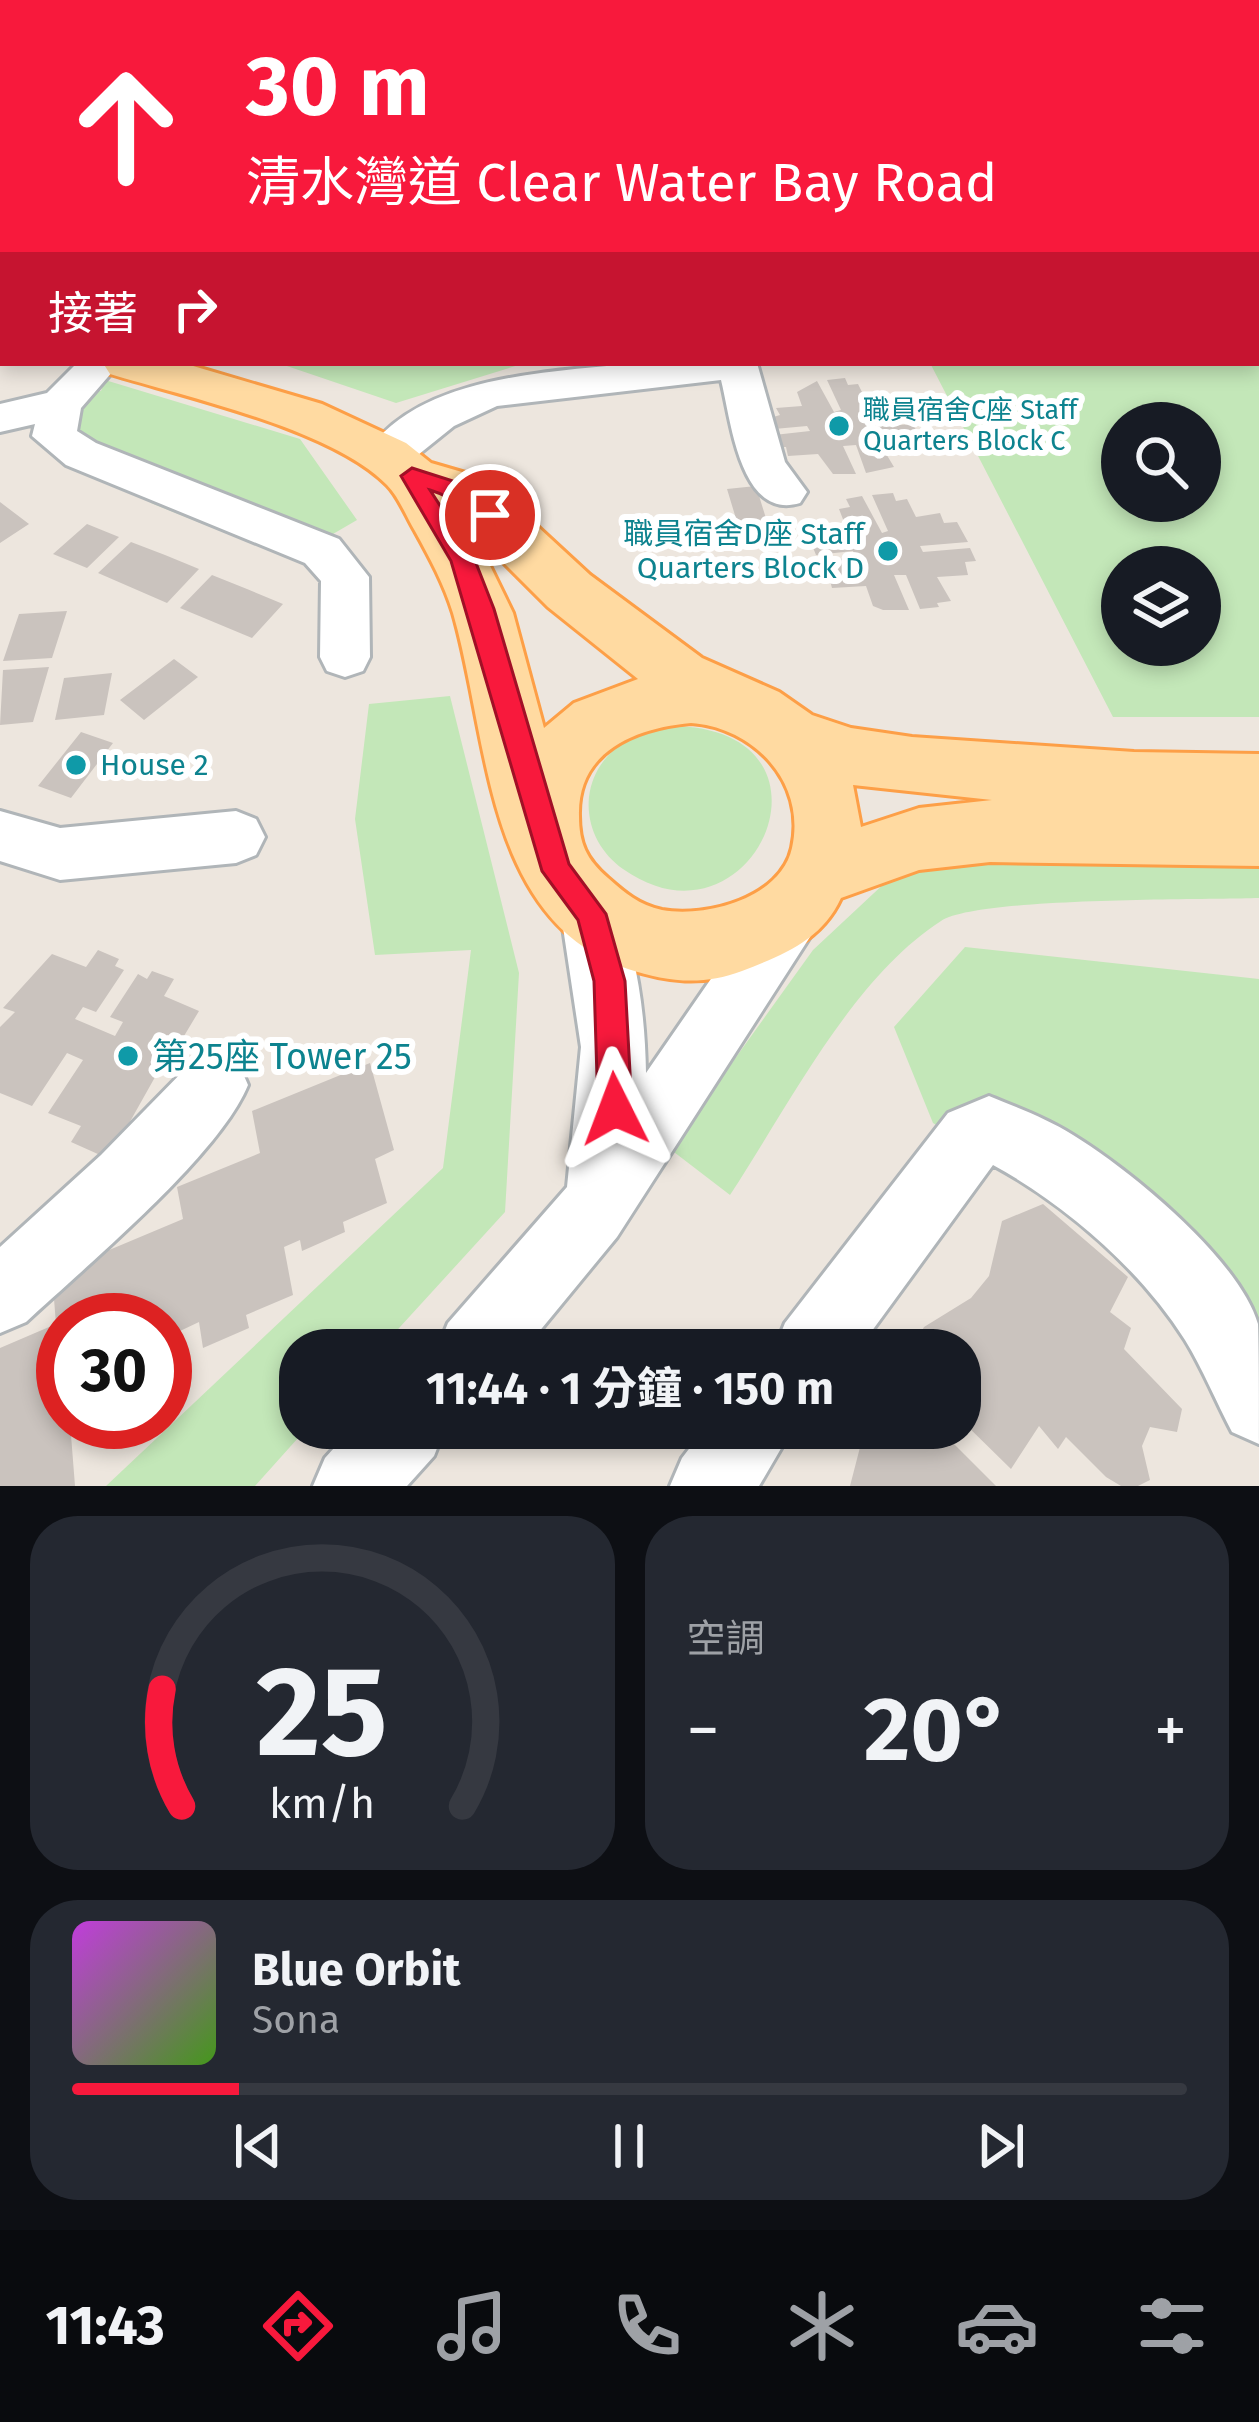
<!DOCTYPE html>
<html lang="zh-TW">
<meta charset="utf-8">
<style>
:root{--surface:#171b24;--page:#242831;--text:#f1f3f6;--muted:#9ea1a6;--line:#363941;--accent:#f8193c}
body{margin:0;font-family:"Fira Sans","Noto Sans TC",sans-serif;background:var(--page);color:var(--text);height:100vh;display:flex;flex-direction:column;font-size:45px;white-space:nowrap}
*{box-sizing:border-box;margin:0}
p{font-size:39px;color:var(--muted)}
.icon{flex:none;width:66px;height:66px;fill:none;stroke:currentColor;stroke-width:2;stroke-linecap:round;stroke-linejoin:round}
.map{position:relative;height:1486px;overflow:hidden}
.drawer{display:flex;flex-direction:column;gap:30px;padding:30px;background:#0d0f14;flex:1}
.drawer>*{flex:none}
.top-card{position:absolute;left:0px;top:0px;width:1260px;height:366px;box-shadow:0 6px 18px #0003;background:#f8193c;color:#fff;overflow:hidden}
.fabs{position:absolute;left:1101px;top:402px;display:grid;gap:24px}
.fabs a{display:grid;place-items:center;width:120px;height:120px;border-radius:50%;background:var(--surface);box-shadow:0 6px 18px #0003;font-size:60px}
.speed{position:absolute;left:36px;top:1293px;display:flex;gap:24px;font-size:60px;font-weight:700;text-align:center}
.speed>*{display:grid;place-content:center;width:156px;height:156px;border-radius:50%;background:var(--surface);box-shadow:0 6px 18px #0003;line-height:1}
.speed .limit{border:18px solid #d22;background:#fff;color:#111}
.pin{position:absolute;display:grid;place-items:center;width:102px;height:102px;color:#fff;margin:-51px;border:6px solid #fff;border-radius:50%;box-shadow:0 3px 12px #0007}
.me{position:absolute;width:132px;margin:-66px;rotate:357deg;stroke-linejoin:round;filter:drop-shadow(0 0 9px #0008)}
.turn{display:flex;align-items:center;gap:42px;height:252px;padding:0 48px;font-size:54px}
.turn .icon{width:156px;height:156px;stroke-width:2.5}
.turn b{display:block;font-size:84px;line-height:102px}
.then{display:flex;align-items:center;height:114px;padding:0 48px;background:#0003;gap:24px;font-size:45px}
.big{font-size:90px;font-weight:700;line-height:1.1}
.drawer .tile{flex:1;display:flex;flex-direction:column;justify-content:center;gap:18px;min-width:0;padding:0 42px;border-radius:48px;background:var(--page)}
.drawer .dial{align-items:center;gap:0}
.dial svg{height:312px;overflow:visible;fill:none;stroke:var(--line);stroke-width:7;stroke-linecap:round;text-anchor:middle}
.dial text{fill:var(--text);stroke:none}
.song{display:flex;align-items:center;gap:36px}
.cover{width:144px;height:144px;border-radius:18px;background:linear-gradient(135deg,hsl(290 70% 55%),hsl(100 70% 35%))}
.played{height:12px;border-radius:6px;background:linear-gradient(90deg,var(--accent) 15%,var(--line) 15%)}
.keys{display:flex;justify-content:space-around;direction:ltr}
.heat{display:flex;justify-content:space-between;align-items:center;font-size:66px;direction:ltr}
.drawer .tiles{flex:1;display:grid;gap:30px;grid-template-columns:1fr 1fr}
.tile:last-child{grid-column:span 2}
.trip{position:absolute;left:279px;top:1329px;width:702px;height:120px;border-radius:48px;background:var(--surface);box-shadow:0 6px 18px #0003;font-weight:700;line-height:120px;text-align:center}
.dock{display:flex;height:192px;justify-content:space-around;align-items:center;background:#090b0e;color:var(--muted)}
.dock .icon{width:84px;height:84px}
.dock .current{color:var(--accent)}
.dock b{font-size:54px;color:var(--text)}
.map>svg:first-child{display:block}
.green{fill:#c3e7b8;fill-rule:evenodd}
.building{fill:#cac3be}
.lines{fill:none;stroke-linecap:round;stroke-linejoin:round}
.minor-casing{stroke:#b0b5b8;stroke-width:6}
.major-casing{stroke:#fd9f47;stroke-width:6}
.minor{fill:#fff;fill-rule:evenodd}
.major{fill:#ffdaa1;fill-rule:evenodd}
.route{fill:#f8193c;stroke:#a11027;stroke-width:3}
.culture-dot{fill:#0f9aa8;stroke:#fff;stroke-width:4.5}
.labels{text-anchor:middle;stroke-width:12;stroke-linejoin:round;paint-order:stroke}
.far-culture-label{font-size:27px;fill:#0d838f;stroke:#fff;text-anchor:start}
.culture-label{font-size:30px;fill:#0d838f;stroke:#fff;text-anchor:end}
.near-culture-label{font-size:36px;fill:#0d838f;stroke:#fff;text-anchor:start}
</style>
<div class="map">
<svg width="1259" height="1486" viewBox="0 0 1259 1486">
<rect width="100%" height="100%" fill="#ede6de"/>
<path class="green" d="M280,0H1259V717H1113L930,363H1257V3ZM1200,423V501H1122V423ZM1122,567H1200V645H1122Z
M278,363H525L396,403Z
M105,380L300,439L357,520L290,559L151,503L117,452L66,424L94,391H101Z
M450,696L519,973L505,1212L379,1350H300V1428H307L255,1486H106L443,1168L471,950L375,955L355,819L369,704Z
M664,726C858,721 756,963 623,869C600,853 586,826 589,797C594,757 626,735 664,726Z
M970,853L1259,860V898C1203,900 977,897 941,921C852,978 788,1107 730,1195L670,1149L813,950L889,879Z
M965,947L1259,979V1342L1244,1321L933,1123L894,1027Z"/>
<path class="building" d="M845,378L848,385L858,384L865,398L887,395L890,403L902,402L911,419L868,421L871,427L913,424L918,434L908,435L911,446L882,447L894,467L866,473L856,445L843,446L856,474H833L818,454L788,456L786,447H779L774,435L810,431L807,426L774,429L770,418L780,415L776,408L802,406L797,392L817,381L834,412L841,410L827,380Z
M756,486L773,541L744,545L727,489Z
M893,493L896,501L907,499L916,517L940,513L944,523L957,522L968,542L920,546L923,552L970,548L976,561L965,562L968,575L937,577L951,601L937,603L939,607L920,609L906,575H894L909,610H883L873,606L866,586L832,588L829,577H821L816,562L855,557L853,551L816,555L810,540L821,538L817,528L846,527L839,509L850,507L846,499L862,496L882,533L888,531L872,495Z
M0,502L29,524L0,543Z
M87,524L119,537L87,568L53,554Z
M131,542L165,555L199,569L167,603L98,573Z
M212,575L247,589L283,604L252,638L180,608Z
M67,611L52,658L3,661L19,614Z
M174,659L198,677L144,720L120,700Z
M49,667L33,722L0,725L3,670Z
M112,673L104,715L55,720L64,678Z
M81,732L113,743L71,798L38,786Z
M98,950L119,959L115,966L124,970L96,1012L83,1007L75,1019L115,1036L123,1022L110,1017L138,974L147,979L152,971L174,979L164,996L199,1011L184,1036L192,1039L171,1075L159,1070L109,1159L71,1142L81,1126L48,1113L83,1060L67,1053L32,1106L0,1093V1027L15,1012L3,1008L52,954L86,967Z
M370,1063L394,1150L375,1159L387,1203L343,1222L345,1232L302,1251L300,1240L284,1247L293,1295L246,1315L249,1328L203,1348L199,1322L180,1331L188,1382L165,1393V1320H63V1422H129L91,1440L90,1427L71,1435L75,1486H0V1348L56,1324L52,1274L183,1219L177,1187L260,1153L252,1111Z
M1043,1204L1128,1277L1110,1312L1131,1328L1124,1349L1182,1409L1177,1432L1150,1427L1142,1446L1150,1480L1138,1486H1121L1106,1477L1066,1437L1058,1449L1039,1426L1011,1469L960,1419V1350H911L924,1327L971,1298L989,1276L1002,1221Z
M865,1428H938L996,1486H850Z"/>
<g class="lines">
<g class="minor-casing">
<path id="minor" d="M207,0H237L239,3H209Z
M3,64V84L0,85V65Z
M0,154H3V174H0Z
M77,363H120L81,408L77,431L96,443L339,539L369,577L370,657L363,671L345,677L327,671L320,657L321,581L305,563L66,465L32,436L35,424L0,432V404L47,393Z
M639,363H757L785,462L807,492L800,503C740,521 731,420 721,380L497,406L454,426L403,467L387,471L371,467L365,456C415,374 555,372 639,363Z
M0,811L60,828L236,811L256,819L265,837L256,855L236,863L60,880L0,861Z
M796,878L817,886L826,906L817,926L617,1237L524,1350H437L448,1323L567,1187L581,1047L561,914L570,894L591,886L612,894C637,950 645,1013 646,1073L775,886Z
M215,1052L238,1062L248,1085C219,1156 86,1266 26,1322L0,1333V1247L101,1155L192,1062Z
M989,1096C1018,1108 1046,1118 1073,1135C1129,1169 1239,1259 1258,1324C1259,1353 1259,1411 1259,1444L1232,1432C1216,1402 1203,1369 1185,1340C1140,1269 1066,1205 993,1165L858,1350H774L785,1323L948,1113Z
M352,1428H445L434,1456L407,1486H313L325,1458Z
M705,1428H793L759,1486H670L682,1458Z"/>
</g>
<g class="major-casing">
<path id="major" d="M0,317L3,318V348L0,347Z
M103,363H183L322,404L406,443L431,463L486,479L590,575L702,658L779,692L812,715L851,728L912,737L1134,752L1259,754V866L990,862L919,870L841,898C822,940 783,955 742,971C703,986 667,982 628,969C484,921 489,736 453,613C444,584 430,558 415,531C406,516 399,497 387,485C332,429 186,397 110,374ZM474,533L548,607L638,679L574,703L544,728L513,613ZM691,723C752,727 807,781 792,848C781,898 706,918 662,910C639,905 625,893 608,878C586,859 579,843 579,816C577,751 636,728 691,723ZM853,785L992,800L919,808L861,827Z"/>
</g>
<use href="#minor" class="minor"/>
<use href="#major" class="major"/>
</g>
<path class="route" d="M412,468L475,488L502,515L490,523C468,515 460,499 430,490L474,558L494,609L569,864L606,914L625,981L632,1109L627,1121L615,1126L603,1121L598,1109L594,981L578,920L542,871L451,561L401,476Z"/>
<g class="culture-dot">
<circle cx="839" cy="426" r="12"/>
<circle cx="888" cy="551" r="12"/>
<circle cx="76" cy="765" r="12"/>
<circle cx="128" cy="1056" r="12"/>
</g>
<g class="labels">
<g class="far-culture-label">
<text x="863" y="419">職員宿舍C座 Staff<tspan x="863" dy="31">Quarters Block C</tspan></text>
</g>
<g class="culture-label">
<text x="864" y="544">職員宿舍D座 Staff<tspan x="864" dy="34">Quarters Block D</tspan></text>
<text x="100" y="775" text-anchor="start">House 2</text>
</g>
<g class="near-culture-label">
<text x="152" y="1069">第25座 Tower 25</text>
</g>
</g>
</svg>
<div class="fabs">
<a><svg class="icon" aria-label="search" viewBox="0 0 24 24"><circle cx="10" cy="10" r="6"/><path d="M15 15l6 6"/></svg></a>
<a><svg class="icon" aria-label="layers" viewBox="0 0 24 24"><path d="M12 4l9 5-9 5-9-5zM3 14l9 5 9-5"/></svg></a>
</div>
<div class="speed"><div class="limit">30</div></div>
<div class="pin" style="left:490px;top:515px;background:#d93025"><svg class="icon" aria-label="arrive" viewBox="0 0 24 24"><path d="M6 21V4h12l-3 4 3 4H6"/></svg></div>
<svg class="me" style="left:615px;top:1109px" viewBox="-20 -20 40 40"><path d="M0-17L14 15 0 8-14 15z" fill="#f8193c" stroke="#fff" stroke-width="4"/></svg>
<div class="trip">11:44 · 1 分鐘 · 150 m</div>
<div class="top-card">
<div class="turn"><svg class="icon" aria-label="ahead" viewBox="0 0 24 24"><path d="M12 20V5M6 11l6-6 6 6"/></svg><div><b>30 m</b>清水灣道 Clear Water Bay Road</div></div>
<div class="then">接著<svg class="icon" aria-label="right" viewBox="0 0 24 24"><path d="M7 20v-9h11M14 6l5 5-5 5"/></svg></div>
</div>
</div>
<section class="drawer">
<div class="tiles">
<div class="tile dial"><svg viewBox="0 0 100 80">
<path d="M14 69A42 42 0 1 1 86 69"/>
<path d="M14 69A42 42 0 0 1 9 39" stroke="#f8193c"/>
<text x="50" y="56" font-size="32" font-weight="700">25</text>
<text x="50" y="72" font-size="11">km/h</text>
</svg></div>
<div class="tile"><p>空調</p>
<div class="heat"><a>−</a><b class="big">20°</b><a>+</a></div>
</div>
<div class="tile">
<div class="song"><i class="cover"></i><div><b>Blue Orbit</b><p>Sona</p></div></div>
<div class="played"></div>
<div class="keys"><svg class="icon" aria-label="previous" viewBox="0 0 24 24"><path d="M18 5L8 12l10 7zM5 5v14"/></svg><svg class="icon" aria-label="pause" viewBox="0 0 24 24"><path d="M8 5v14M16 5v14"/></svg><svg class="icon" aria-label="next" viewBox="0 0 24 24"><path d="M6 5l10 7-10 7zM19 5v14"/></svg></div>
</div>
</div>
</section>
<nav class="dock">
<b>11:43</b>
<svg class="icon current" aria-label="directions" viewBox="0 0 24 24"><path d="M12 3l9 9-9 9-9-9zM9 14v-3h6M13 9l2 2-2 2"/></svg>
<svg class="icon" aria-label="music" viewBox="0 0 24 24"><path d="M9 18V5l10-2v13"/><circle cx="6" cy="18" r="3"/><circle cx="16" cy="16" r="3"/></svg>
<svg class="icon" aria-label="phone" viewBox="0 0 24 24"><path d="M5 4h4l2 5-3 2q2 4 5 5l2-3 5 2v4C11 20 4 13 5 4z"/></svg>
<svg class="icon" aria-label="climate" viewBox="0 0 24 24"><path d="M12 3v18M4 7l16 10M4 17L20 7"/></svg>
<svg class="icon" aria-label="car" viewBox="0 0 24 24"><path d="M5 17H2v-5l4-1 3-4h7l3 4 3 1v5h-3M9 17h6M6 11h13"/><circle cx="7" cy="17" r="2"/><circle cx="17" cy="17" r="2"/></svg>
<svg class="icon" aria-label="filters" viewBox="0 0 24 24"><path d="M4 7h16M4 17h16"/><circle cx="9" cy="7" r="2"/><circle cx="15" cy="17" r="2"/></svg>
</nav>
